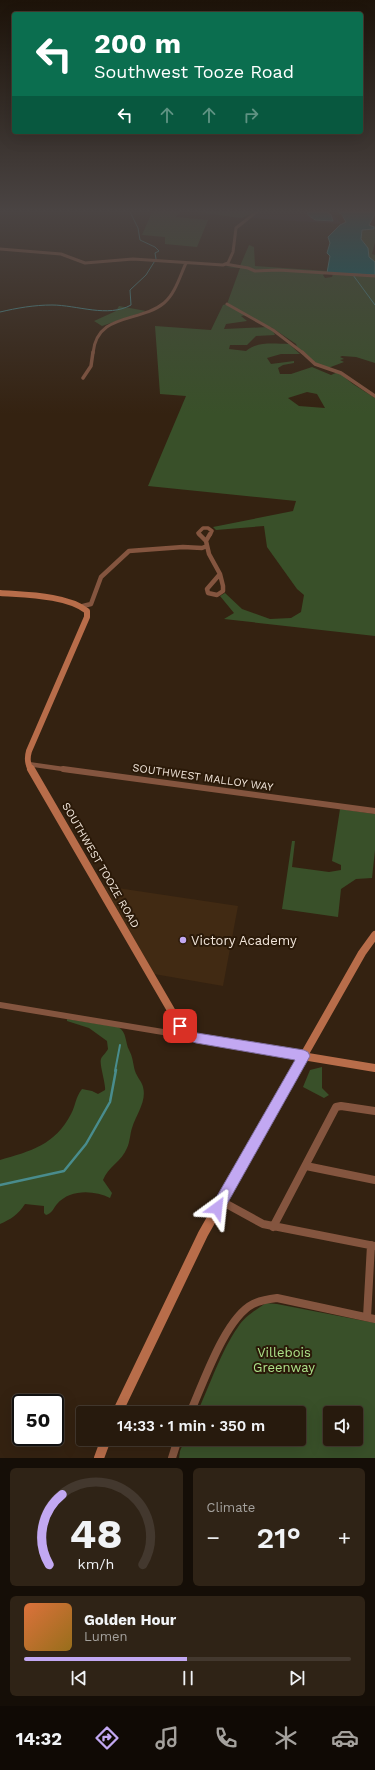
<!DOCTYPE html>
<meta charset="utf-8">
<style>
:root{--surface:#271a0d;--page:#2f2316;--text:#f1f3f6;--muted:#a4a19d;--line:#43382e;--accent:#c2a8f2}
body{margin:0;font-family:"Work Sans",sans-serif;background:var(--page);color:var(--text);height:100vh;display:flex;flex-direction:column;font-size:15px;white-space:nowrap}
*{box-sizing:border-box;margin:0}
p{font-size:13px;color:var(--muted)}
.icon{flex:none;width:22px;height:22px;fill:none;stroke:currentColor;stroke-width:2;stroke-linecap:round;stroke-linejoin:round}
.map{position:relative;height:1458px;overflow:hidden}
.side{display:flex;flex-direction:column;gap:10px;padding:10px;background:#150e07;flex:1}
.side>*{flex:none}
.banner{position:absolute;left:12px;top:12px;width:351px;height:122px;border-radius:4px;box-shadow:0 4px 16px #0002,0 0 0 1px var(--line);background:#0b6e4f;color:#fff;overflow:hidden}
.fabs{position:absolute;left:323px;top:1406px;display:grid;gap:8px}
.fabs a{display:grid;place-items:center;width:40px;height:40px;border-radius:4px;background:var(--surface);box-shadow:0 4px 16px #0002,0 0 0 1px var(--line);font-size:20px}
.speed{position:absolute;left:12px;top:1394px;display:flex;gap:8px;font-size:20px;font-weight:700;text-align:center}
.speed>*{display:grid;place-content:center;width:52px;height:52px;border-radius:50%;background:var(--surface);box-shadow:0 4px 16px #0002,0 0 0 1px var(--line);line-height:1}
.speed .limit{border:2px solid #111;border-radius:6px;background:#fff;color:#111}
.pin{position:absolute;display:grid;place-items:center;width:34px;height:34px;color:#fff;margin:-17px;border-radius:8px;box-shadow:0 2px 6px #0006}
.me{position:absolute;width:44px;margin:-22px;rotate:30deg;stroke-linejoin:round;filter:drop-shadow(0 0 3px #0008)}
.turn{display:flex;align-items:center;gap:14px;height:84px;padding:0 16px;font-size:18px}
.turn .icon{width:52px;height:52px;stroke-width:2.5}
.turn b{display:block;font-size:28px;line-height:34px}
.lanes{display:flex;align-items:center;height:38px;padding:0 16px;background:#0003;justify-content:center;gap:20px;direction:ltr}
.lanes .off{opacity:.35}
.big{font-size:30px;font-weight:600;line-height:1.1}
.side .tile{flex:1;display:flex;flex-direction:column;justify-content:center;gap:6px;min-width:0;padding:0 14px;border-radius:6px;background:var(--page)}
.side .dial{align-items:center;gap:0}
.dial svg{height:104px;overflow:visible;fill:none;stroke:var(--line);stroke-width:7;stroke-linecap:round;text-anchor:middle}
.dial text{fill:var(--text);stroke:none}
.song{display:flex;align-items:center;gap:12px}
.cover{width:48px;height:48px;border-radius:6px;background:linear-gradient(135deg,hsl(20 70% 55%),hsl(40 70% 35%))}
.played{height:4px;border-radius:2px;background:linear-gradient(90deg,var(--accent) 50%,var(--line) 50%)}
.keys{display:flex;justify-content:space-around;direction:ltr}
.heat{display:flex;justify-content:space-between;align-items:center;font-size:22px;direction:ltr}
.side .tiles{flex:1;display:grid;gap:10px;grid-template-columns:1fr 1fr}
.tile:last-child{grid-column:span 2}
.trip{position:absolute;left:76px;top:1406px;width:230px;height:40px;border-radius:4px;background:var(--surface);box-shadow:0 4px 16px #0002,0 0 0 1px var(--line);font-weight:600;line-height:40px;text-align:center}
.menu{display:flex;height:64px;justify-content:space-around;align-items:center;background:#100a05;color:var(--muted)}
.menu .icon{width:28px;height:28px}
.menu .selected{color:var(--accent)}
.menu b{font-size:18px;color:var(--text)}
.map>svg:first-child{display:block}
.industrial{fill:#3b282e}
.built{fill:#412a13}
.green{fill:#395029;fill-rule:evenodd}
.water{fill:#01666c;stroke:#498c8d}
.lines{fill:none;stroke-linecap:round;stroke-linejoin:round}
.stream-far2{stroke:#498c8d;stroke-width:1}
.stream-far1{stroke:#498c8d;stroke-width:2}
.stream{stroke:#498c8d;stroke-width:2.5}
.street-far4{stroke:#84553f;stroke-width:3}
.street-far3{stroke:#84553f;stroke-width:3.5}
.street-far2{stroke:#84553f;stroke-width:4.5}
.street-far1{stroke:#84553f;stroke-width:6}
.street{stroke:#84553f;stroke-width:8}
.secondary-far2{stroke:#b86d4a;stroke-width:6}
.secondary-far1{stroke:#b86d4a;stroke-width:8}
.secondary{stroke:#b86d4a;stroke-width:10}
.route{fill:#c2a8f2;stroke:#7e6d9d}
.poi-dot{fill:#c2a8f2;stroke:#2a1908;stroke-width:1.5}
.labels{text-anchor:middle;stroke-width:4;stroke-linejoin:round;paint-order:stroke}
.street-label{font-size:11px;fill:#f2e6db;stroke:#2a1908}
.near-poi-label{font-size:13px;fill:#f2e6db;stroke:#2a1908;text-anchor:start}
.near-park-label{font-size:13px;fill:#ace189;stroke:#2a1908}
</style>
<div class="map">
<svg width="375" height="1458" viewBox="0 0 375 1458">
<rect width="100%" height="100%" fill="#342211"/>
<path class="industrial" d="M260,210H329L342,224L252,218Z"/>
<path class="built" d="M104,886L238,906L223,986L154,974Z"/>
<path class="green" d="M128,210H182L176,217L208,220L197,247L165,244V237L142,235L152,212Z
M183,210H257L256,212L241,218Z
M373,226H375V242L372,254L375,255V262L369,257L368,248L361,238L362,230L374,227Z
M249,245L254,247L255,266L327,271L323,275L325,278L332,277L333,274L375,276V363L356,357L342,356L340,357L344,359L340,360L344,362L328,368L318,365L297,347L296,344L271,327L275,335L256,336L247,345H230L229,349L246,351C257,341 275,344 289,344L300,354H281L267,358L271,364L294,361V363L283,365L278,368L280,374H291L312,367L331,375L338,372L353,384L375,398V636L224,619L234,613L220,596L225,593L242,609L270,619L291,618L301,612L304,595L297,589L267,547L264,526L216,530L213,527L293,511L296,501L148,486L186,396L160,394L155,326L211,330L223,305L227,304L240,268L225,267L240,266ZM246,315L268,327L224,329L226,324L247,321L241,316ZM307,392L317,394L325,408L299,406L288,398Z
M119,306L146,311L102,326L94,321L116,311Z
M340,809L375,814V850L372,878L356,879L341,889L338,917L282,909L292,841H295L292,867L329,872L341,870V865L332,861Z
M67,1019L118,1027C127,1032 125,1042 129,1050C133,1057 133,1064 135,1071C137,1077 142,1082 143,1087C147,1101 136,1115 132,1128C130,1134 130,1142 127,1148C122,1161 108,1167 103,1180L112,1193L110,1198C94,1190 70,1189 57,1204C53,1209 52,1213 46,1215L44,1213V1206L25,1204C18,1215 11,1219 0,1224V1160C31,1151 55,1145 71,1114C76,1105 75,1098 82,1089L92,1091L98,1094L105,1090C106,1084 99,1064 101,1059C102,1056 106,1053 108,1049L107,1041L89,1028L67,1021Z
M322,1067V1088L329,1095L324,1098L303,1087L310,1070Z
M266,1303L277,1304L375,1323V1458H179L180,1451L185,1439H299V1413H197C209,1387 222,1349 238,1327C245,1316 256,1310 266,1303ZM330,1413H356V1439H330Z"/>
<path class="water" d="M336,210H374L375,214L369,225L374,227V229L362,230L361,239L368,248L369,257L375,262V275L327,273L330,256L327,253L330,243L328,237L340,225L346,222L342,215Z
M325,211L331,215L333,221L315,220L307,214L308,212Z"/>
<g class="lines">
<path class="stream-far2" d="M353,275L375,305
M0,312C17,308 34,305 52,305C77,305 108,318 131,305L130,290L146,275L156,259L155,253L159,251L155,247L140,240L138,228L129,210"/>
<path class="stream-far1" d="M115,1071L120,1045"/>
<path class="stream" d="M0,1185L64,1171L86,1144L110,1102L116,1070"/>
<path class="street-far4" d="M0,249L61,254L85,263L133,259L223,265L228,263L233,252L236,228L259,210
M225,264L248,268L255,271L278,270L375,276
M227,304L273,330L303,353
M93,353C97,312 140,323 164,303C175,294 180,276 186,263"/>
<path class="street-far3" d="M302,352L315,364L341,373L375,396
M83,378L91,366L93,352
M200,535L198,533L203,528H208L212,531L210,535"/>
<path class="street-far2" d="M199,534L206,541L210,534
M206,541L209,554L220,574
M220,574L223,586V591L217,595L208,593L207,589Z
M83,606L91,604L101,577L129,551L183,547L202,548L207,546
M28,764L70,770"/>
<path class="street-far1" d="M63,769L375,811
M0,1005L175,1034H187"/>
<path class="street" d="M306,1166L375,1180
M221,1201L263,1224L375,1246
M273,1227L336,1107L341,1106L375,1111
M367,1317L371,1245
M190,1413C203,1384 225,1318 253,1304C261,1300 269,1299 277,1298L375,1319
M172,1458L178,1439"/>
<path class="secondary-far2" d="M0,593C25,595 67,595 87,611V617L29,751C27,758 27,763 31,770"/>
<path class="secondary-far1" d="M31,769L183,1031L196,1038L206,1040L375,1068
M295,1071L362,953L375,935"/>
<path class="secondary" d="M117,1413L203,1234L296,1070
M99,1458L106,1439"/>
</g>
<linearGradient id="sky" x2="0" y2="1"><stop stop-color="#1d1309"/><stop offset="0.51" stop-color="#4a4443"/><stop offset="1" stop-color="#4a4443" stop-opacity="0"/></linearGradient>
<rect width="375" height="414" fill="url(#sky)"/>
<path class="route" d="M180,1021C187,1023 190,1030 197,1033L304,1050L308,1052L310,1056L222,1213L217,1215L213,1213L211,1208L213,1203L295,1060L196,1043C187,1040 178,1036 174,1026L175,1022Z"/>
<circle class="poi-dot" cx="183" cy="940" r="4"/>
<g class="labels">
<g class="street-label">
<text transform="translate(203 777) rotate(8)" y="4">SOUTHWEST MALLOY WAY</text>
<text transform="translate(101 865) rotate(60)" y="4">SOUTHWEST TOOZE ROAD</text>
</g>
<g class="near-poi-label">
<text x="191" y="945">Victory Academy</text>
</g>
<g class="near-park-label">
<text x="284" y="1357">Villebois<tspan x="284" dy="15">Greenway</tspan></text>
</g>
</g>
</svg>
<div class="fabs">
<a><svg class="icon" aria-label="sound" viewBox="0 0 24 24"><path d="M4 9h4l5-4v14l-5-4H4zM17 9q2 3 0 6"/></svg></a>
</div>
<div class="speed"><div class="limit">50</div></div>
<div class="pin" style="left:180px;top:1026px;background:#d93025"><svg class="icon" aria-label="arrive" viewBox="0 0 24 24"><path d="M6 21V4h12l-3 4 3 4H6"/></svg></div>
<svg class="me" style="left:217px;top:1208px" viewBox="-20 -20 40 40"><path d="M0-17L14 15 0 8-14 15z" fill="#c2a8f2" stroke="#fff" stroke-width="4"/></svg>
<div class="trip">14:33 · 1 min · 350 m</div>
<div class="banner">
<div class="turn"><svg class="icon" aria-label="left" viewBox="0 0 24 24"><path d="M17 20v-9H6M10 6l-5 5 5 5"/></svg><div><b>200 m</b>Southwest Tooze Road</div></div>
<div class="lanes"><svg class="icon" aria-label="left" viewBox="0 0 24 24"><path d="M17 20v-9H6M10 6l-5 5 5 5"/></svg><svg class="icon off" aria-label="ahead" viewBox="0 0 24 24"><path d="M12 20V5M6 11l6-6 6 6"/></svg><svg class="icon off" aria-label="ahead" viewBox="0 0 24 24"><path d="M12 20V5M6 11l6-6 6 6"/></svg><svg class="icon off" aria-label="right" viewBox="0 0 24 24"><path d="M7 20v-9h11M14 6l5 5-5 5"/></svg></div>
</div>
</div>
<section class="side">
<div class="tiles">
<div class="tile dial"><svg viewBox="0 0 100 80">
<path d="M14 69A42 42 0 1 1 86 69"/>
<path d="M14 69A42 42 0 0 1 24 15" stroke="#c2a8f2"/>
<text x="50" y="56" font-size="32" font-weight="700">48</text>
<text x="50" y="72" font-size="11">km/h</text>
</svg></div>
<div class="tile"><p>Climate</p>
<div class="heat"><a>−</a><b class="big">21°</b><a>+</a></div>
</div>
<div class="tile">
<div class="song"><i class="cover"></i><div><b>Golden Hour</b><p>Lumen</p></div></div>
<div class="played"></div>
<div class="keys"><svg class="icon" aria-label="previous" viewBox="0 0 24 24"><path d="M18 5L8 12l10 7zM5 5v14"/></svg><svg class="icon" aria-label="pause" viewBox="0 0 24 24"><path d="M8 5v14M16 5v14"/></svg><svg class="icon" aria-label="next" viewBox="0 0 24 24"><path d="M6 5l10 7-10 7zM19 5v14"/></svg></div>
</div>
</div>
</section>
<nav class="menu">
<b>14:32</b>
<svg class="icon selected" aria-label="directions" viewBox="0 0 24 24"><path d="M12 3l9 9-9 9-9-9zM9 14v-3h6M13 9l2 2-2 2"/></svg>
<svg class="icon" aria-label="music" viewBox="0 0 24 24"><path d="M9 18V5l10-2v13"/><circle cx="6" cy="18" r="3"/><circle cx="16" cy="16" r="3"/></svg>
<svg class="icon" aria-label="phone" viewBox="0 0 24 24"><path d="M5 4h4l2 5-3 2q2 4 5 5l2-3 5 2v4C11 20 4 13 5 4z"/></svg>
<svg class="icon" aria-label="climate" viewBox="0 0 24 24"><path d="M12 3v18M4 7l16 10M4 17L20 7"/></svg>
<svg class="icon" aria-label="car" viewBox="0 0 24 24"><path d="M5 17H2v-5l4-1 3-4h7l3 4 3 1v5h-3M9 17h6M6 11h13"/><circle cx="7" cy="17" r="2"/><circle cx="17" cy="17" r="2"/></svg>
</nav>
